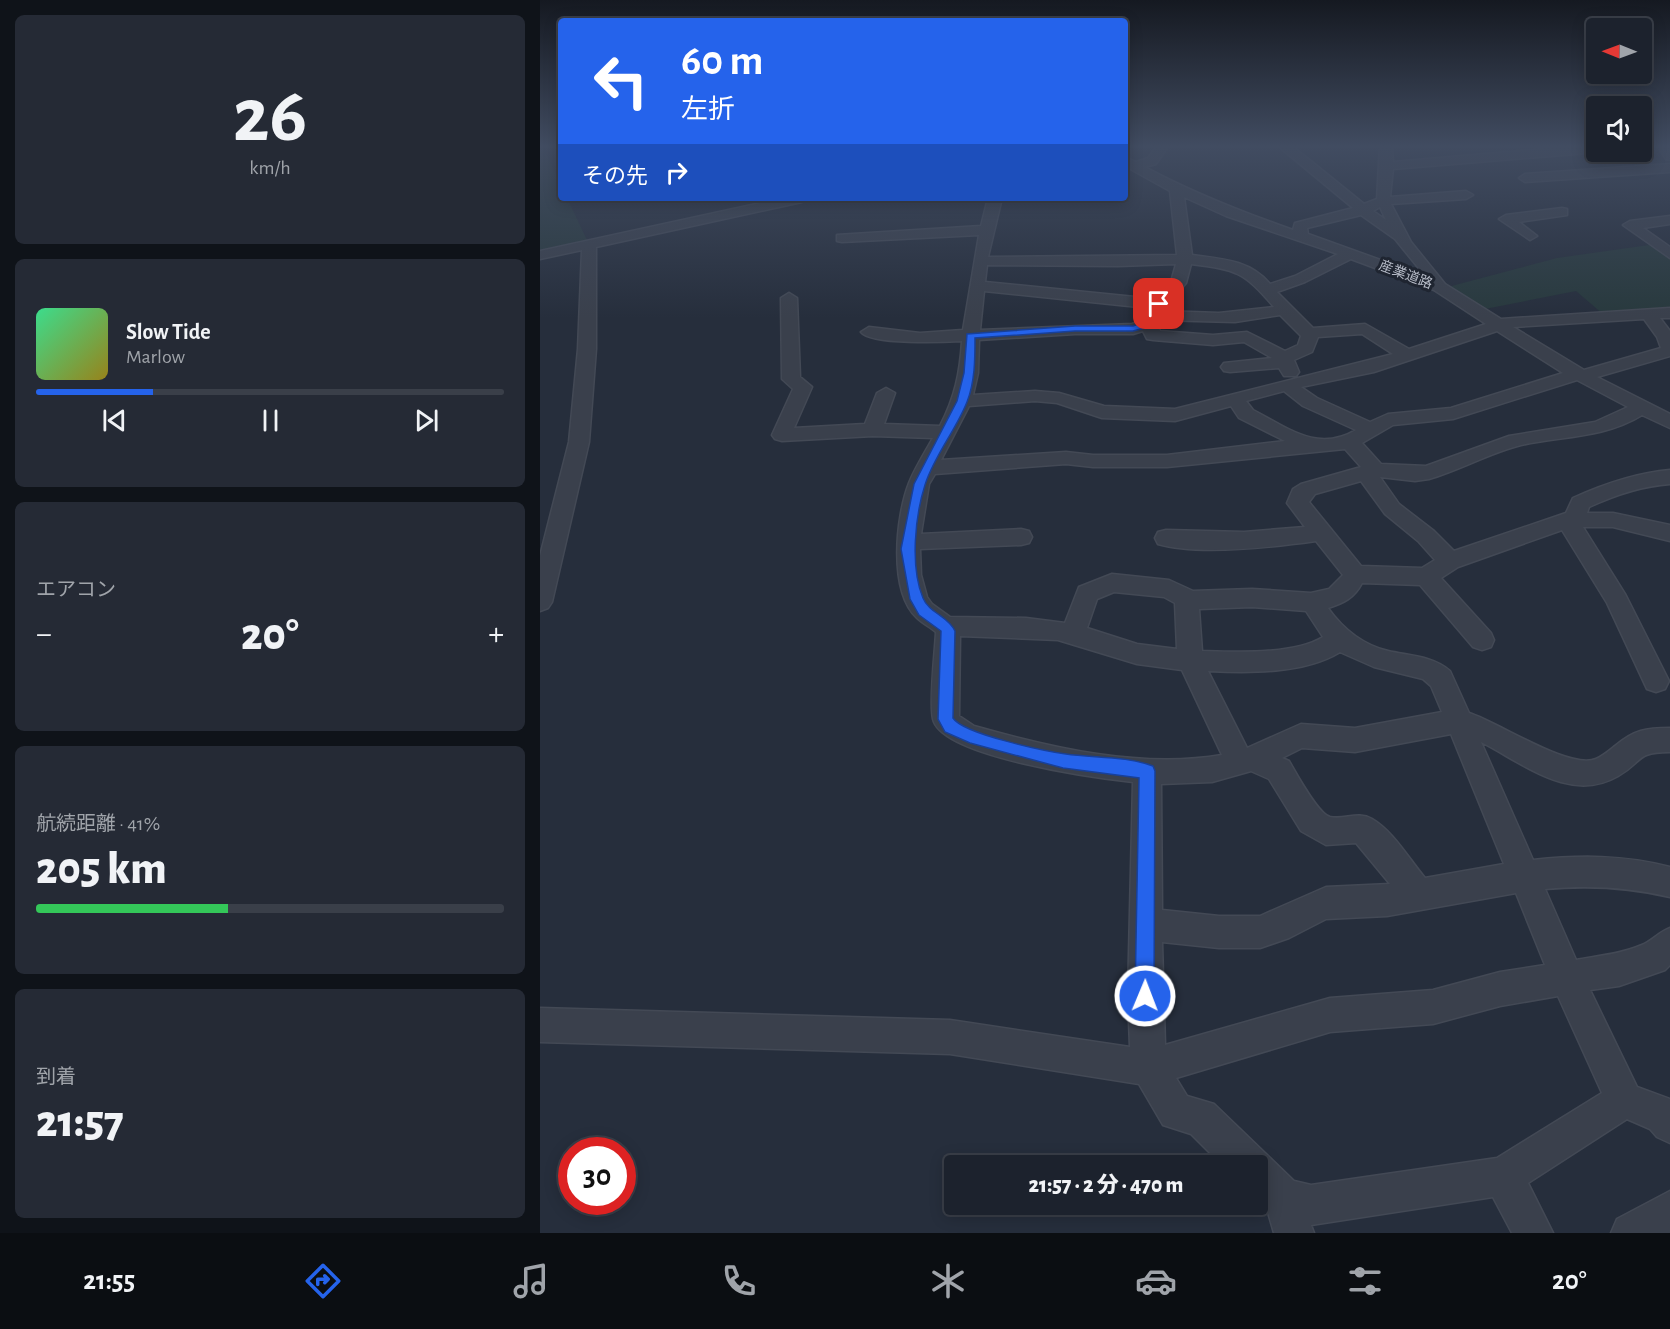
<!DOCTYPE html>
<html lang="ja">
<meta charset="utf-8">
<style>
:root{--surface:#1c222d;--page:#252a35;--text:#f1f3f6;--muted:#a0a4aa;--line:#3a3f49;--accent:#2563eb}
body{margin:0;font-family:"Alegreya Sans","Noto Sans JP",sans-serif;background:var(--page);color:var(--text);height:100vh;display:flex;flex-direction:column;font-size:22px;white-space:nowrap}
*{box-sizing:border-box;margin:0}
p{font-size:20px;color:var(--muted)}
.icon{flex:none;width:33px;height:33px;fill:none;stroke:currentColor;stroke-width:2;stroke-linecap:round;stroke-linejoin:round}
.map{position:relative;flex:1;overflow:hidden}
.sheet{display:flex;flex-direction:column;gap:15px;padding:15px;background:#0f1319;width:540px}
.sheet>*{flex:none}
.top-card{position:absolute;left:18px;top:18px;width:570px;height:183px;border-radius:6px;box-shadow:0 3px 15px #0003,0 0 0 2px var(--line);background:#2563eb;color:#fff;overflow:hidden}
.needle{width:39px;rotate:271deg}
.controls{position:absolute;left:1046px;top:18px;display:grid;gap:12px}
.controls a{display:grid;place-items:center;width:66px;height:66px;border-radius:6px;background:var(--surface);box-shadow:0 3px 15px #0003,0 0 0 2px var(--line);font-size:30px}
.speed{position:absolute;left:18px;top:1137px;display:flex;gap:12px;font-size:30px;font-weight:700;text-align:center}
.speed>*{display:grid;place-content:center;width:78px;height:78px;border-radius:50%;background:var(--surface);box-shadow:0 3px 15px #0003,0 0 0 2px var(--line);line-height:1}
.speed .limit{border:9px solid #d22;background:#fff;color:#111}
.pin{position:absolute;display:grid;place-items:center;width:51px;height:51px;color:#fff;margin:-26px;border-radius:12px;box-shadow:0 3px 9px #0006}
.me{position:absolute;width:66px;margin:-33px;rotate:1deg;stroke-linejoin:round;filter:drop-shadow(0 0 4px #0008)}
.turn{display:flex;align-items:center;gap:21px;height:126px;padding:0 24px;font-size:27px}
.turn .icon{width:78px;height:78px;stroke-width:2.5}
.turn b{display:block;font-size:42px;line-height:51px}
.then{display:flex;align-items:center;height:57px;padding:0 24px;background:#0003;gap:12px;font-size:22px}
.big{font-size:45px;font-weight:800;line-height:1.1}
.sheet .card{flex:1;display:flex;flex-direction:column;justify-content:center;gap:9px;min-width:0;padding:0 21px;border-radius:9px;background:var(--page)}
.sheet .dial{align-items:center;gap:0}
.dial b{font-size:78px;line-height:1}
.song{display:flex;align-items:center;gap:18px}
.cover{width:72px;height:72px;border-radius:9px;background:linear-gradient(135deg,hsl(150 70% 55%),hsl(50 70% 35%))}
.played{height:6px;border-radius:3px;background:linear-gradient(90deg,var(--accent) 25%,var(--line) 25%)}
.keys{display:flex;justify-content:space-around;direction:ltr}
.heat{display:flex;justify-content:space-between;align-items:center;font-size:33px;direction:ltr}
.charge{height:9px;border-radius:4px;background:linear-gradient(90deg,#34c759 41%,var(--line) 0)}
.trip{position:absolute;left:404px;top:1155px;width:324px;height:60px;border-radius:6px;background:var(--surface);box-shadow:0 3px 15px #0003,0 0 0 2px var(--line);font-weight:800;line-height:60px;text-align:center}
.tabs{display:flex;height:96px;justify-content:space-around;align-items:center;background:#0b0e12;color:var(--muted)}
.tabs .icon{width:42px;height:42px}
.tabs .current{color:var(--accent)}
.tabs b{font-size:27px;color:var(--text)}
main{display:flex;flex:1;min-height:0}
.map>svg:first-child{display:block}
.green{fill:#28393d}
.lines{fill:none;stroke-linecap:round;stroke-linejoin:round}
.minor-casing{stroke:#434955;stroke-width:3}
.minor{fill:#3a404c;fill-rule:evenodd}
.route{fill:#2563eb;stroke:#184099;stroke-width:1.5}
.labels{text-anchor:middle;stroke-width:6;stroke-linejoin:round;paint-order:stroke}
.far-street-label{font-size:14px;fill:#b6bbc7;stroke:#1f2531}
</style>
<main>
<section class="sheet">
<div class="card dial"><b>26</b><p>km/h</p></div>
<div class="card">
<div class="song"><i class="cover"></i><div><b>Slow Tide</b><p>Marlow</p></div></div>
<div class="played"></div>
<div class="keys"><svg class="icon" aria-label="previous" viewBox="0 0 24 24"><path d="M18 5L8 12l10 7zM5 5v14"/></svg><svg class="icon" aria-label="pause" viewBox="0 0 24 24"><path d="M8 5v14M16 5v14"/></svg><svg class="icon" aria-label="next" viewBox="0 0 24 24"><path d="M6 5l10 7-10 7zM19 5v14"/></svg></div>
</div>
<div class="card"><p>エアコン</p>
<div class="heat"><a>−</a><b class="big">20°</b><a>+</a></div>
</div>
<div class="card"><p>航続距離 · 41%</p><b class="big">205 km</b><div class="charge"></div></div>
<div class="card"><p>到着</p><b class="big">21:57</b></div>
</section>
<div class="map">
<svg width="1130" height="1233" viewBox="0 0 1130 1233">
<rect width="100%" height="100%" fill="#262e3c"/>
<path class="green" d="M2,145L21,185V198H27L48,242L0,250V146Z
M1116,244L1130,255V312L1064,315L1036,291L940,310L904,288L1017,258Z"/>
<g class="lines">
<g class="minor-casing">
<path id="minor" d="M617,145H629L616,164L605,167C653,193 702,212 753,230L755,223L813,208L737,145H751L824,204L837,199L840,145H852L853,162L1004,149L1000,145H1014L1017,148L1056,145V152H1060L853,169L850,197L926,191L933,195L926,199L851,204L871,242L905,284L961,319L1130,308V318H1120L1130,331V356L1057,377L1130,414V428L1102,415C1065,438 1022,436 981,445C949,453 920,470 889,479L875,481L840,477L859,504L894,531L914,551L1026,513L1033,498C1064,484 1096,473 1130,470V484C1101,486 1075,495 1049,507L1047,513H1073L1130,525V541L1073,527H1043L1085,594L1129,681L1125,689L1116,692L1107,689L1067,603L1022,530L918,567L901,578L951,633L954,640L951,647L942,650L933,647L880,585L822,583C814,598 804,603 788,608C803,629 823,645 848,651C870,656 893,656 910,671L929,713C960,723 1029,770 1056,759C1063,756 1070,750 1075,746C1094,730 1106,728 1130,728V752C1095,752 1104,761 1078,776C1030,804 983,763 941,742L993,860C1040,855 1084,855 1130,867V897C1088,887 1049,885 1005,889L1036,960C1058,956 1081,954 1102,945C1112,941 1119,932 1130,928V965L1125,970L1079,986L1050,990L1097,1087L1130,1099V1143L1117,1137L1110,1129L1087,1119L988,1183L1013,1233H972L953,1197L771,1225L774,1233H734L727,1209L717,1199V1166H683L651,1134L623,1125L599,1084L410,1054L0,1042V1008L410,1020L590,1047L588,996L593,782C557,778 401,757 393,719C389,701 395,653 396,632C390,627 382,623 377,618C348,591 356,516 369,483C375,468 385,452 393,438L333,436L242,441L235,439L232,435L253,389L242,379L241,298L249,293L257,298L260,377L272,387L254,428L325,424L337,393L346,388L355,393L344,424L400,426C415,397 420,373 422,341C404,342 331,345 321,332L329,327L380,333L423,330L439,235L302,242L297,241V235L441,226L448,198H462L448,257L637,255L630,191L585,166V157L596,162L608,158ZM644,197L686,216L798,254L755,276L730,284C710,260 682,259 652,255ZM840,207L846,220L833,211ZM821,215L855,239L885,276L768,234L767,228ZM811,259L894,290L946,324L869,349L825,324L773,328L737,292L765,282ZM636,264L631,282L615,299L445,282L447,265L578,266ZM651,264C697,270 703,271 734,307L679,313L622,311L646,283ZM444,291L608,308L602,321L592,324L440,330ZM740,315L761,336L758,345L745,351L707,332L673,335L620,331L617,324L619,320L695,322ZM1104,319L1117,337L1121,348L1044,370L973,327ZM603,331L607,339L613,340L673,345L704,342L732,358L684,363L681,367L684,371L690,372L739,368L744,376H756L759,372L754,360L772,352L778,337L822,334L853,354L635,409L564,406L519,393L495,391L433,395L438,373L439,340L535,334H593ZM957,331L1023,373L911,408L848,414L830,422L777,398L761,387L834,372ZM1037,380L1088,407L1055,422L969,436L886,466L841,464L822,443L853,425L913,419ZM744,391L763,406L816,430C777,453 748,428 713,410L706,401ZM495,401L517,403L562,418L635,421L691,406L699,418L745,441L627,455H553L526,452L401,460L429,406ZM805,449L821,467L761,484L753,489L747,503L765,527L704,532L626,530L618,532L615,538L618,544C659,556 733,547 776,541L803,575L789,589L771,593L712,589L653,591L629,580L572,574L539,587L525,623L486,618L410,617L392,604L387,597L381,575L380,549L481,545L489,543L492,537L489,531L481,529L381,534L389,484L395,474L526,464L553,467H627ZM821,481L845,514L878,541L895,560L882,568L821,566L769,502L775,494ZM574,592L624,597L635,603L637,649L597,644L547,628L557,599ZM712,607L766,611L783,637C754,655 696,652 662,651L659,609ZM420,636L518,640L597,664L642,670L682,755C601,769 512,748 434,726L419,716ZM800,652L834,667L883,679L891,686L902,712L815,728L761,724L707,748L668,671C709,673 764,674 800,652ZM911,734L964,864L885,878C869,859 853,831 832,819C818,811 805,820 790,817C778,814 756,773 749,761L742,758L762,748L815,752ZM711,771L729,779L761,831L786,845L816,843L850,884L786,887L720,916H679L622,910L621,784L672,782ZM976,893L1005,965L960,972L893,990L790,998L625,1045L622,942L679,948H720L749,938L786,919L847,916ZM1018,996L1062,1093L957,1158L771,1185L754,1181L674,1104L647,1096L636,1078L790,1032L893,1024L960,1006Z
M1101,145H1115L1101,150Z
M1126,146H1130V160L1126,159L1120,150Z
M1130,164V172L985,182L979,178L985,174Z
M244,198H269L262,202L56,247V349L49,442L12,602L8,608L0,611V556L29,442L38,349L42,250L0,259V251Z
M1022,208L1027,209V215L979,222L997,236L990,240L959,219L966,215Z
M1130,216V224L1103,228L1130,247V258L1083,225L1090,221Z
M1130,1191V1233H1071L1077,1219Z"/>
</g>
<use href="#minor" class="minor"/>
</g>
<linearGradient id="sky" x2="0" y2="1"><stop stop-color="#151921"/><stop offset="0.46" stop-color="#414c61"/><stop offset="1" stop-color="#414c61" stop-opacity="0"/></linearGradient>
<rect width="1130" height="318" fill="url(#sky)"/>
<path class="route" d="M616,302L624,304L612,326L593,331H535L435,338C435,359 435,382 427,402C416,430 394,456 385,485C375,516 370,567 383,598C389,613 408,616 415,631L413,718C423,734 505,751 526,754C553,758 587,756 613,766L615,771L614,996L611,1003L605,1005L598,1003L595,996L599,778L523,768L430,743L405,732L398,719L401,631L379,615L370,599L361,549L374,484L417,401L424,373L427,334L535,326H593L605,322Z"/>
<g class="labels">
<g class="far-street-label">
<text transform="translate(866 274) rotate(21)" y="5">産業道路</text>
</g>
</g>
</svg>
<div class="controls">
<a><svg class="needle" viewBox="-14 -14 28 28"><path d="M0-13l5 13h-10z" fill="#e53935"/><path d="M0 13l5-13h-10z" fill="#a0a4aa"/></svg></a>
<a><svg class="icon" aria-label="sound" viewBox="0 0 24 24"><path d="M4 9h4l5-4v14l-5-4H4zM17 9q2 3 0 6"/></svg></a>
</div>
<div class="speed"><div class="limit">30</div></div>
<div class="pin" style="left:619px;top:304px;background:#d93025"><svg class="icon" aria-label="arrive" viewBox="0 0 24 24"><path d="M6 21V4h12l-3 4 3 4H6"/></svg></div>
<svg class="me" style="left:605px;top:996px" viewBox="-20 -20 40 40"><circle r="17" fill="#2563eb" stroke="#fff" stroke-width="3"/><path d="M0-11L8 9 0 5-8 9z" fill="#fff"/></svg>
<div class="trip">21:57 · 2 分 · 470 m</div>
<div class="top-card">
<div class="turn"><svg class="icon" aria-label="left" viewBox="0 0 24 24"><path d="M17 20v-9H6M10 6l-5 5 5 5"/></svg><div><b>60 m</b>左折</div></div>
<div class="then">その先<svg class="icon" aria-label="right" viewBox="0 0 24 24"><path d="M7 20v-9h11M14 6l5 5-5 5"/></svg></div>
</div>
</div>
</main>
<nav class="tabs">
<b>21:55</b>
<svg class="icon current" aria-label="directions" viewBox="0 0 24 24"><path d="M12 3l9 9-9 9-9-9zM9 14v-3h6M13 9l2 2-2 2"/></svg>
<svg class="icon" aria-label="music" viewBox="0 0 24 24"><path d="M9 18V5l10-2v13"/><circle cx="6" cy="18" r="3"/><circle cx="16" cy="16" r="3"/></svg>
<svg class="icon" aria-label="phone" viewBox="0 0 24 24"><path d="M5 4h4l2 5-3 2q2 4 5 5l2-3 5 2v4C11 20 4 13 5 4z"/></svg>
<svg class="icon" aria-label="climate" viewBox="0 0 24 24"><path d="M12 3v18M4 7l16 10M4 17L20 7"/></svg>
<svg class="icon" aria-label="car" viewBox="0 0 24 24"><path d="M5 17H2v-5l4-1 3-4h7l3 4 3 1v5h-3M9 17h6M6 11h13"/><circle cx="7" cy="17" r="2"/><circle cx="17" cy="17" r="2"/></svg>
<svg class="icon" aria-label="filters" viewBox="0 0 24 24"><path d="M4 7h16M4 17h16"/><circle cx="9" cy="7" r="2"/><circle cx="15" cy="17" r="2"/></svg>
<b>20°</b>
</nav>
